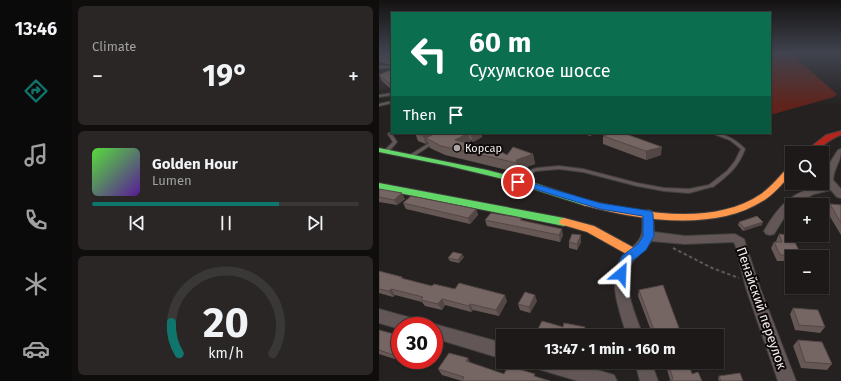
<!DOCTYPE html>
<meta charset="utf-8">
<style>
:root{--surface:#1c1918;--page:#292625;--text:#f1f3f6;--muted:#a0a0a2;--line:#3a3837;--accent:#0f766e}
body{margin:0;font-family:"Fira Sans",sans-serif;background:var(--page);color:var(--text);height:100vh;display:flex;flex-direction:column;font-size:15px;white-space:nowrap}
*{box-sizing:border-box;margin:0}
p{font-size:13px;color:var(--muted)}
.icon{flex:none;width:22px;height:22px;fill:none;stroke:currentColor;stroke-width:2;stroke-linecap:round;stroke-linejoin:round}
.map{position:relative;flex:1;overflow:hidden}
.side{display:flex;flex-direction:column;gap:6px;padding:6px;background:#0f0e0d;width:307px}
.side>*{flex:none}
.hud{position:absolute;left:12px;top:12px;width:380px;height:122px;border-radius:0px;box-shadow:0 1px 3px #0004,0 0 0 1px var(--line);background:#0b6e4f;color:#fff;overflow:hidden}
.fabs{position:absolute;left:406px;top:146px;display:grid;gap:8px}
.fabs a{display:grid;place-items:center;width:44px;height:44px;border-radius:0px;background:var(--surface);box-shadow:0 1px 3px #0004,0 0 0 1px var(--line);font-size:20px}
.speed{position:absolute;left:12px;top:317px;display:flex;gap:8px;font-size:20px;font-weight:700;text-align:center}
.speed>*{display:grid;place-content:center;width:52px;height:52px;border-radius:50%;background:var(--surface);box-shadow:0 1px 3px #0004,0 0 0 1px var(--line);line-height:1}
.speed .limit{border:6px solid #d22;background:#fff;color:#111}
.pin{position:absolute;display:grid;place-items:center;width:34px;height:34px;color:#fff;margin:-17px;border:2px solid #fff;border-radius:50%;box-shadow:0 1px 4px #0007}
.me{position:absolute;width:44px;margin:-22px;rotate:26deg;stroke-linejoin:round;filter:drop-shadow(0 0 3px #0008)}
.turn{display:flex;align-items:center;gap:14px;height:84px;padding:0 12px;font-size:18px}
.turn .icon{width:52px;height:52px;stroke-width:2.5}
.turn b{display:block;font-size:28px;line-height:34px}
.then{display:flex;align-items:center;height:38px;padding:0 12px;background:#0003;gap:8px;font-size:15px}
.big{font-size:30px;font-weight:700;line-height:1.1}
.side .tile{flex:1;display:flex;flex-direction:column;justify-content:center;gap:6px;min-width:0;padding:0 14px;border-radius:6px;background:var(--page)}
.side .dial{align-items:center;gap:0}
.dial svg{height:104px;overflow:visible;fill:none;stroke:var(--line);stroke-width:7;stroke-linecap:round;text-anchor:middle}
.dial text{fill:var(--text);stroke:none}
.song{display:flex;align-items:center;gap:12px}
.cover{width:48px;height:48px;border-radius:6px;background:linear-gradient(135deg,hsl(110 70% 55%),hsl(270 70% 35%))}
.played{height:4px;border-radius:2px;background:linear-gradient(90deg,var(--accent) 70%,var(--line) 70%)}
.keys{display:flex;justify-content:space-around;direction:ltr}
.heat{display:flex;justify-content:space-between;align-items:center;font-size:22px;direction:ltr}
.trip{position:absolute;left:117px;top:329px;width:228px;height:40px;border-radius:0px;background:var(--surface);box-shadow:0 1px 3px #0004,0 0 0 1px var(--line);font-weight:700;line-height:40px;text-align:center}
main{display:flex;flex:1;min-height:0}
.tabs{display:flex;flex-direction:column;width:72px;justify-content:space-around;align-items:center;background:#0b0a0a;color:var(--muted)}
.tabs .icon{width:28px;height:28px}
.tabs .on{color:var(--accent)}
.tabs b{font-size:18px;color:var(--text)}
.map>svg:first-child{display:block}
.built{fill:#312423}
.water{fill:#60231b}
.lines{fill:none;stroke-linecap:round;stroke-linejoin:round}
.lane-casing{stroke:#413f3e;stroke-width:2}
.street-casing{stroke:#413f3e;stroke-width:2}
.fast-casing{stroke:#413f3e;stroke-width:2}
.slow-casing{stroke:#413f3e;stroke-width:2}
.jam-casing{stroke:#413f3e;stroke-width:2}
.path{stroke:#5f5756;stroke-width:2;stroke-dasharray:3.5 2.5;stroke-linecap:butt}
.lane{fill:#625756;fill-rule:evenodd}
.street{fill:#625756;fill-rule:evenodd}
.fast{fill:#63d668;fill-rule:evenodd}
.slow{fill:#ff974d;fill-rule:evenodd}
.jam{fill:#b3261e;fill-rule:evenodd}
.wall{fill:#655855}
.shaded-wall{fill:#534745}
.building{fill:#766663;stroke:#534745}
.route{fill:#1a73e8;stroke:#114b97}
.poi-dot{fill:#aca6a5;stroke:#0e0a0a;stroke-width:1.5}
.labels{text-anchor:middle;stroke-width:4;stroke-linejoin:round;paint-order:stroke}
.poi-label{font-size:11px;fill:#f4eeed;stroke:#0e0a0a;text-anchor:start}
.near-street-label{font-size:13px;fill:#f4eeed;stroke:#0e0a0a}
</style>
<main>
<nav class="tabs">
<b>13:46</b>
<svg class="icon on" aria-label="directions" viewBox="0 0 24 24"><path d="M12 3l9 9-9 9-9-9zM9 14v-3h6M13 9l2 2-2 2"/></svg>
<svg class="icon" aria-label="music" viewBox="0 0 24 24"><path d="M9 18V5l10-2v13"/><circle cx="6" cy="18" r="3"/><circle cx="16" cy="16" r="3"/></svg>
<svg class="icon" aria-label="phone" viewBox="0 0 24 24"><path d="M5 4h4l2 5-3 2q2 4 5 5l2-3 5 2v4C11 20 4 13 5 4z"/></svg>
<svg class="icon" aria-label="climate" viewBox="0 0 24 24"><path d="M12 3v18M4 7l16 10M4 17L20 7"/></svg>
<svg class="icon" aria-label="car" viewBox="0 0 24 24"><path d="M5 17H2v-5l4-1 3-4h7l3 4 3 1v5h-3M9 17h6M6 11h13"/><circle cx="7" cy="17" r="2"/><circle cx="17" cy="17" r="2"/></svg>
</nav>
<section class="side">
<div class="tile"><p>Climate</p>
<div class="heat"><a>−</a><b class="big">19°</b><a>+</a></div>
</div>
<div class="tile">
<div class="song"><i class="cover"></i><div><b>Golden Hour</b><p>Lumen</p></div></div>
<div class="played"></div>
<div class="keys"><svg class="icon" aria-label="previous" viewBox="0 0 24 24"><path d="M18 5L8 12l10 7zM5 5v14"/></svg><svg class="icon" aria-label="pause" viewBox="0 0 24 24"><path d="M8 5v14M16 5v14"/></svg><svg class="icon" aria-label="next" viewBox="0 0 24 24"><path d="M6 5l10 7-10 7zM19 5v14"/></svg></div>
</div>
<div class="tile dial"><svg viewBox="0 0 100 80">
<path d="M14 69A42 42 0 1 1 86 69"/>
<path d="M14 69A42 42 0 0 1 8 45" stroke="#0f766e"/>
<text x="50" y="56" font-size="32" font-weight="700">20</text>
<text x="50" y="72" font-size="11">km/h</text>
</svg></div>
</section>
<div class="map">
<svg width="462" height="381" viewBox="0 0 462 381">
<rect width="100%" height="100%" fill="#252120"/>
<path class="built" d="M0,53H13V85L5,89H0Z"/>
<path class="water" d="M391,53H411L458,94L455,97L391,115Z"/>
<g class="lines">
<g class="lane-casing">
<path id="lane" d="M8,53H11L0,57V55Z
M0,66H13V68H0Z
M13,93V95L0,97V95Z
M13,101V103L0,106V104Z
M10,133H12L18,142L10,151H8L6,150L14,142L9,134Z
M332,133C346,133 357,140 366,149C359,168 349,175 334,187H332L310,193L285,191L258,186L204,172L180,169L157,171L150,175L142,182H140L138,181L147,173L154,169L158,168L180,166L204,169L258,183L285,188L310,189L330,185L348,171L356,161L362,149L351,140Z
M55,140H57L58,141L35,156H33L31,155Z"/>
</g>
<g class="street-casing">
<path id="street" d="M462,149C462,164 455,166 454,180L462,189V198L458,197L452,190L435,194L413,205L395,234L391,235L387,234L385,231C401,203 415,190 448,185L444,180L445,172L459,150Z
M269,210L273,211L274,214L275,232L306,236L356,234L365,239L381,288L417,381H399L367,288L356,244L354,242L306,244L272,241C267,250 257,255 252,264C242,285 257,316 264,336H248C241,312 228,282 242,258C247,250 257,247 261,238C266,230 261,219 265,211Z
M0,309L36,319L41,321L44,326H21V329L0,323Z
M55,324L124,343V359L55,338V326H50Z
M154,362H191L235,375L238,381H199L156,368Z
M256,362H272L279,381H261Z"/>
</g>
<g class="fast-casing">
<path id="fast" d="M0,148L108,170L143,179L210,201L212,203L207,206L120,178L70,166L0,152Z
M0,183L185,218L189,220L190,222L189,224L185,226L0,189Z"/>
</g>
<g class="slow-casing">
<path id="slow" d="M410,166H413V173C405,182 397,192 387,199C337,233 259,220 204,205L202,203L207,200C260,212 333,227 382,194C393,186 401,176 410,166Z
M185,218L215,226L259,250L261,253L259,256L255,257L251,256L208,232L181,224L180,222L181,220Z"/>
</g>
<g class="jam-casing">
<path id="jam" d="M462,131V135C447,140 439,153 424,153L447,135Z"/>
</g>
<path class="path" d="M294,248L333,268L360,278"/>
<use href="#lane" class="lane"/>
<use href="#street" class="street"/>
<use href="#fast" class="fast"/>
<use href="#slow" class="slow"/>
<use href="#jam" class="jam"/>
</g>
<path class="wall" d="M5,53H13L12,59L7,56Z
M0,58L13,60V65L0,62Z
M13,69L12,89L3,81L0,75Z
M36,133H102L103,137L94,142L91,139L92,143H91L128,155L154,154L156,164L139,170L140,173L66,155L51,148L49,142L47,144L39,141Z
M202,133H216L211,136Z
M224,136L282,155L267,160L224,144Z
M0,189L26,199L18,205L0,202Z
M24,203L97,209L99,215L91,224L27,209Z
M451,204L462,205V235L447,210Z
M142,218L143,220L184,235L181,242L108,226L106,220Z
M360,222L383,225L364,231L359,225Z
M400,234L423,256L422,257H413V261H398L392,248L395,242H398L397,241Z
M426,235H440V237L439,240L427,238Z
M190,242H202L198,250L190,248Z
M85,257L80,263L71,261L69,258Z
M0,271L23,277L25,279L53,286L76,289L128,301L120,316L94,310L92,312L66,305L63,310L46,306L43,302L16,295L14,297L0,293Z
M260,290L300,328L299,334L289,336H274L259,296Z
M158,301L151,313L141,310L139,304Z
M414,308L446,327L441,333L416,330L411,314Z
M184,327H206V336H158L157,333Z
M0,330L15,334H21V360H50L44,368L0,354Z
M419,340L453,364L448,370L422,368L414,346Z
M212,362H233L231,368Z
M286,362H309L313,374L323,381H291V380Z
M91,363L125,374L156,377L83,381L63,375L59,369Z
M340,376L364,381H340L339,378Z"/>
<path class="shaded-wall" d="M13,82V89H12L10,83Z
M49,133H64L47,138L49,142L47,144L44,136Z
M89,133L92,143L79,149L76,140Z
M91,133H102L103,137L94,142Z
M211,133H216L211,136Z
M283,147L282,155L267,160V151Z
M154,154L156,164L139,170L137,160Z
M23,193L26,199L18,205L15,200Z
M97,209L99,215L91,224L89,218Z
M384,222L383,225L364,231L365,228Z
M183,229L184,235L181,242L180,235Z
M202,235V242L198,250V244Z
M83,254L85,257L80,263L79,260Z
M12,289L16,295L14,297L10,291Z
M126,295L128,301L120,316L117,310Z
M156,295L158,301L151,313L150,307Z
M63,299L66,305L63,310L59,304Z
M91,304L94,310L92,312L90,306Z
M206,327V336H203Z
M300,328L299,334L289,336H275L276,333Z
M89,358L92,364L87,361Z
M42,360H50L44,368L40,363Z"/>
<path class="building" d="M8,53H13V60L0,58V55L12,59V55Z
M13,69V82L10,83L0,75Z
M36,133H49L44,136Z
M57,133H89L76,140L121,151L128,155L134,147L154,154L137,160L138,163L62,146L47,138Z
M234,133H244L283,147L267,151L224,136Z
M0,189L23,193L15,200L0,197Z
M32,196L97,209L89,218L24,203Z
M451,204L462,205V223Z
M112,213L142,218L141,220L183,229L180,235L106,220Z
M378,216L384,222L365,228L360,222Z
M193,234L202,235L198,244L190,242Z
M400,234L412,235L423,256L401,255L395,242H403Z
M429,235H440V237Z
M74,252L83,254L79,260L69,258Z
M0,271L23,277L22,278L53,286L55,284L76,289L80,283L126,295L117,310L91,304L90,306L63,299L59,304L42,300L44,297L12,289L10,291L0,289Z
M284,285L300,328L276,333L260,290Z
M146,292L156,295L150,307L139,304Z
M414,308L439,310L446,327L420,325Z
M163,321L184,327L185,323L206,327L203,336H166L157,333Z
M0,330L15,334L17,333L21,334V357L0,350Z
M419,340L443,342L453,364L426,362Z
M70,353L89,358L87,361L125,374L129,366L156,374L155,376L171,381H83L85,377L59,369Z
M31,360H42L40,363Z
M289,362H309L313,374L319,372L323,381H291V380L294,379Z
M361,373L364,381H342L340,376Z"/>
<linearGradient id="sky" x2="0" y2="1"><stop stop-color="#141212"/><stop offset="0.5" stop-color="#40434e"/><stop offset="1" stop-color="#40434e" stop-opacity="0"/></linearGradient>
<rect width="462" height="106" fill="url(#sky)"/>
<path class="route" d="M139,179L221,203L272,211L274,214L275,236L267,250L252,262L247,277L242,279L238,277L236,274L243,256L259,244L264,236V216L221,209L136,183L135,182Z"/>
<circle class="poi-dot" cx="78" cy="148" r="4"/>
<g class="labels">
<g class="poi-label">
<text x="86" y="152">Корсар</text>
</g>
<g class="near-street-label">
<text transform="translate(383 308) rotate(71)" y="5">Пенайский переулок</text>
</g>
</g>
</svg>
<div class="fabs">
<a><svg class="icon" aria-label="search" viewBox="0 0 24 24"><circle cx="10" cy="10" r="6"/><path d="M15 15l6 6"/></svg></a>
<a>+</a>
<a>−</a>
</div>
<div class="speed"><div class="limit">30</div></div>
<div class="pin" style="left:139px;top:182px;background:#d93025"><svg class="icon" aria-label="arrive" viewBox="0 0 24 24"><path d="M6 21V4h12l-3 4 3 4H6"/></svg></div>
<svg class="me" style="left:242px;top:274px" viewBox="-20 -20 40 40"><path d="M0-17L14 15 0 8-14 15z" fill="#1a73e8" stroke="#fff" stroke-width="4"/></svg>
<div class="trip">13:47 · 1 min · 160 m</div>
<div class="hud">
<div class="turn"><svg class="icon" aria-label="left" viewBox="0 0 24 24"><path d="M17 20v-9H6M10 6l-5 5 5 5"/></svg><div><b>60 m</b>Сухумское шоссе</div></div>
<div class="then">Then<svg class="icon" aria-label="arrive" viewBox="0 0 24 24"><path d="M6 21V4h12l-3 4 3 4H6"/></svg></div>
</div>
</div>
</main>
